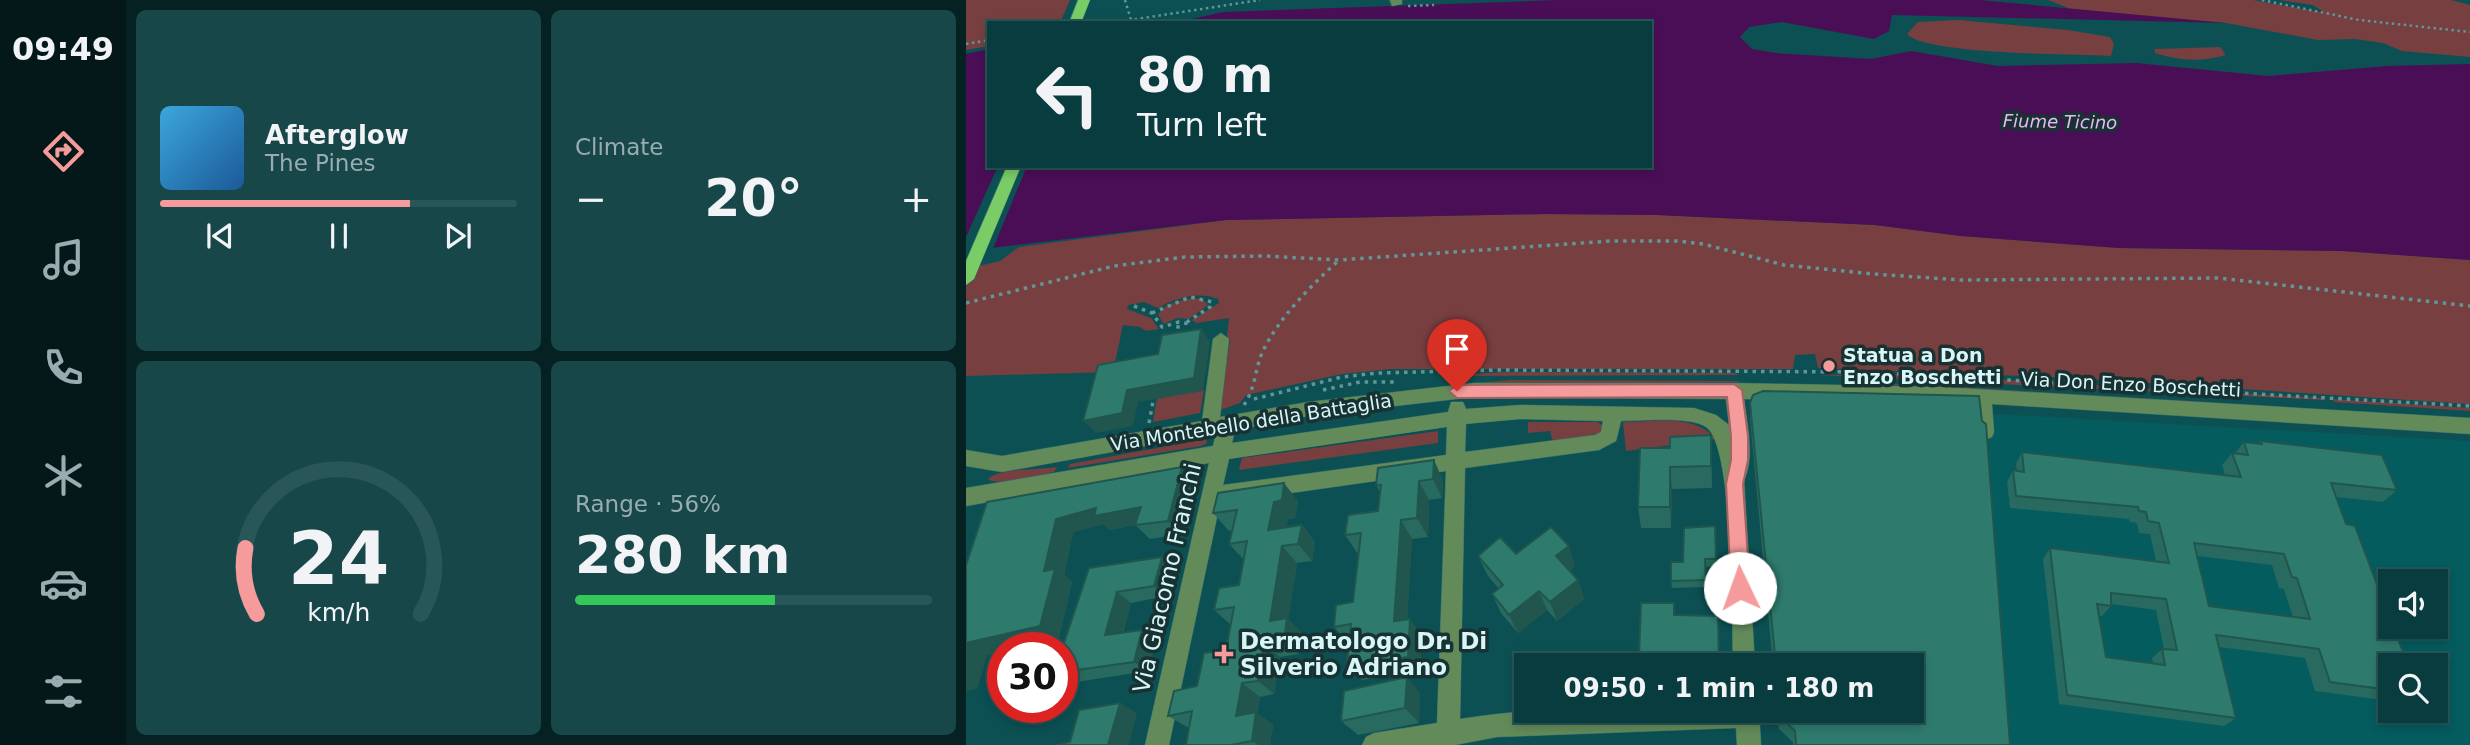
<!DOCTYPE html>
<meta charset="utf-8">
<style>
:root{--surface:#093c3e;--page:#174749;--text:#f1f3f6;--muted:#99adb0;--line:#295658;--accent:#f59b9b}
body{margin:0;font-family:"DejaVu Sans",sans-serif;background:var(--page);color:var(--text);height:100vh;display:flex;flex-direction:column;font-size:26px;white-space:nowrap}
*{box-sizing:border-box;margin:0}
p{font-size:23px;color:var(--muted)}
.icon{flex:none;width:38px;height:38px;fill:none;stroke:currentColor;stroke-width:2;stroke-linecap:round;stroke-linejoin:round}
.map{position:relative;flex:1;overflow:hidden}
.drawer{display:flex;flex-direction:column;gap:10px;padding:10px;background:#052122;width:840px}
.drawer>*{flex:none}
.banner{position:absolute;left:21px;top:21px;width:665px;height:147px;border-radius:0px;box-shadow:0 4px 10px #0003,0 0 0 2px var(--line);background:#093c3e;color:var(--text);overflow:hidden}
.fabs{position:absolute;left:1412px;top:569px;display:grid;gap:14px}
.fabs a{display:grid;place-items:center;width:70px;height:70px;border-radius:0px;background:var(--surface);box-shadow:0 4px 10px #0003,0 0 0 2px var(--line);font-size:35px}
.speed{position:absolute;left:21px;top:632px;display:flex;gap:14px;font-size:35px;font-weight:700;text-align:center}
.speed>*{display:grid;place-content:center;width:91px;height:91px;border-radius:50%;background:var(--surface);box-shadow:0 4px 10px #0003,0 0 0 2px var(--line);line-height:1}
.speed .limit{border:10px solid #d22;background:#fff;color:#111}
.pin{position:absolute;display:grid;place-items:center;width:60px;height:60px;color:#fff;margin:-72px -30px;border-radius:50% 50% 50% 0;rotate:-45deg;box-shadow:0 0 7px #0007}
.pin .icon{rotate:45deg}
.me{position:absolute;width:77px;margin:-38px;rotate:357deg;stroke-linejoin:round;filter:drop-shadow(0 0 5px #0008)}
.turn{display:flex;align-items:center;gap:24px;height:147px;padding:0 35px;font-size:32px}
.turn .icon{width:91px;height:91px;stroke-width:2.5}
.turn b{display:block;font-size:49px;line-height:60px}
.big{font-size:52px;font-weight:700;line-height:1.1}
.drawer .tile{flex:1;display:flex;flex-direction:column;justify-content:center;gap:10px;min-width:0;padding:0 24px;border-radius:10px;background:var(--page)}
.drawer .dial{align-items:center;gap:0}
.dial svg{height:182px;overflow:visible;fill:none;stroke:var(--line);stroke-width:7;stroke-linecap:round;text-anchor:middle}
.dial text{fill:var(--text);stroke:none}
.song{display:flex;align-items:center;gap:21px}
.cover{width:84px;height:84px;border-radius:10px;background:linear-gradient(135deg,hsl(200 70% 55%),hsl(210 70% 35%))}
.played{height:7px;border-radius:4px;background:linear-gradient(90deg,var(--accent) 70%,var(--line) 70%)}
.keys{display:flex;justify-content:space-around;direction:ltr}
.heat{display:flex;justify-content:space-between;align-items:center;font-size:38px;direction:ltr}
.charge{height:10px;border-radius:5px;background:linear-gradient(90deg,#34c759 56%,var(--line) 0)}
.drawer .tiles{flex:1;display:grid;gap:10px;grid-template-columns:repeat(2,1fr)}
.trip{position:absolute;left:548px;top:653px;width:410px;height:70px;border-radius:0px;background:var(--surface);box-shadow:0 4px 10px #0003,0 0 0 2px var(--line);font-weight:700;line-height:70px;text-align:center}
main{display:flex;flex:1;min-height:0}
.tabs{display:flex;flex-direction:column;width:126px;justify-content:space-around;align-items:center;background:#041819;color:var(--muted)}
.tabs .icon{width:49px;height:49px}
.tabs .active{color:var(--accent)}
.tabs b{font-size:32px;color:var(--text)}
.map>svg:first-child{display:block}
.built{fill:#045c5f;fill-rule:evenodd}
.green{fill:#783f40}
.water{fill:#4a0e57}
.pier{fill:#0c5053}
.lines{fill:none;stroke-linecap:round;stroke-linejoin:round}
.minor-casing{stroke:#316e71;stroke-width:1}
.major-casing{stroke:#316e71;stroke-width:1}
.path-far1{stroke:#619597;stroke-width:2.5;stroke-dasharray:2.5 3.5;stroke-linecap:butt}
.path{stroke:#619597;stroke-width:3.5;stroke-dasharray:3.5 5;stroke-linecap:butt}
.minor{fill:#638b5a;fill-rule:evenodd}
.major{fill:#7acd66;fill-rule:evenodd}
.wall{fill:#286a5f;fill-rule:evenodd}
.shaded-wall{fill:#20564d}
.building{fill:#2e7b6e;stroke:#20564d;stroke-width:2;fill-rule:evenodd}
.route{fill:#f59b9b;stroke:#9f6565;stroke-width:2}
.poi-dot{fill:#f59b9b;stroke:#183132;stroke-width:2.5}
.labels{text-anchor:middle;stroke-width:7;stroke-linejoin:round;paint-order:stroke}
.far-water-label{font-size:18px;font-style:italic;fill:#e8b8f4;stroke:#183132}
.poi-label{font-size:19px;font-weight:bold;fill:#d8f6f7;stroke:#183132;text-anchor:start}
.street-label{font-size:19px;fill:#d8f6f7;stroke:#183132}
.near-street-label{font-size:23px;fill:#d8f6f7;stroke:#183132}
.near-poi-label{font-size:23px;font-weight:bold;fill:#d8f6f7;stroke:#183132;text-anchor:start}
</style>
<main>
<nav class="tabs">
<b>09:49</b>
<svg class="icon active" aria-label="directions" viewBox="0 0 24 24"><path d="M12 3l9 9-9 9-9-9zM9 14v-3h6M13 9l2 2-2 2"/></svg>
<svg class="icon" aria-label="music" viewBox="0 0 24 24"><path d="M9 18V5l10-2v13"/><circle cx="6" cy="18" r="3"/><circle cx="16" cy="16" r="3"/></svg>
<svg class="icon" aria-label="phone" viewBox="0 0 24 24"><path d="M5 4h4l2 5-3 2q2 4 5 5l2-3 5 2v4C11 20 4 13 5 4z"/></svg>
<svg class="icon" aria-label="climate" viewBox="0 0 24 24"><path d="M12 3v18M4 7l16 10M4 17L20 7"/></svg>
<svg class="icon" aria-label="car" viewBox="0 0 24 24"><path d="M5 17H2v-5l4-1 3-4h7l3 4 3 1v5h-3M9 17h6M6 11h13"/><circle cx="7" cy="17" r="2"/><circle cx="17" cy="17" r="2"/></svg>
<svg class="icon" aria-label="filters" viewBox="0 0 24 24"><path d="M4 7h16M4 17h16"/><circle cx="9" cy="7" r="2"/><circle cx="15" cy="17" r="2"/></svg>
</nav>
<section class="drawer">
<div class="tiles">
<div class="tile">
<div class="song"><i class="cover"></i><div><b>Afterglow</b><p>The Pines</p></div></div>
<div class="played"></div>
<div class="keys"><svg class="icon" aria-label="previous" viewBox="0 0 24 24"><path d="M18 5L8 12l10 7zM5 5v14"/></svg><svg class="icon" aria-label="pause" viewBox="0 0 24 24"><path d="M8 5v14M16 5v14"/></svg><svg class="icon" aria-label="next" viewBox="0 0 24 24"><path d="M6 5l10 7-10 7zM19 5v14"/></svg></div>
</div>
<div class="tile"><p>Climate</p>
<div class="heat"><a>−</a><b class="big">20°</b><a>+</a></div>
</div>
<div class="tile dial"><svg viewBox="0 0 100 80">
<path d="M14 69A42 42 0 1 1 86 69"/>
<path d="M14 69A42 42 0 0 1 9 40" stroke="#f59b9b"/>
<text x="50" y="56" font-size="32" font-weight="700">24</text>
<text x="50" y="72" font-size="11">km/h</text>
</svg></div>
<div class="tile"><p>Range · 56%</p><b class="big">280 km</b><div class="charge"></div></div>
</div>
</section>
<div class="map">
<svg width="1504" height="745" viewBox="0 0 1504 745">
<rect width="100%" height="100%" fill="#0c5053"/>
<path class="built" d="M1011,413L1504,441V745H1034ZM1424,581H1470V626H1424ZM1424,665H1470V710H1424Z"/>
<path class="green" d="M0,0H104L94,23H23V46L0,50Z
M1082,0H1287L1359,13L1347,5L1314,0H1485L1504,5V57L1436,51L1417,43L1389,39L1352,40L1260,23L1110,11Z
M993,20L1102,30L1144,37L1148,44L1145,56C1111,54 960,55 941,34L952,22Z
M1254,47L1260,55C1236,62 1213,61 1189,53V49Z
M579,214L691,215L909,225L995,236L1153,248L1376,251L1504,260V404L1108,378L852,368L849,354L829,355L827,369H425L376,374L280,395L274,403L254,410L264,339L261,338L263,318L230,323L226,320L253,303L252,299C232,291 210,298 192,308L178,302L162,305L161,309L185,318L193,329L180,331L174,327L157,325L147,372L0,376V269L34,261L53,247L260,220Z
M236,298L242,305L223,319L211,318L198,324L192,315C200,301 221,299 236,298Z
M536,372L768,373L773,375L480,376Z
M937,374L1356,398L1358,400L852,375Z
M545,380L772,381L773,382L481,385Z
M860,384H941L1359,409L941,385Z
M238,390L234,413L187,422L191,398Z
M1365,399L1504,408V411L1369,402Z
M562,422H631L636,425L637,433L590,441L586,439L584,431L562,433Z
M657,422C688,422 728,413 750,439L660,451Z
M472,431V443L273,470L276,458Z
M240,439L241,443L235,446L102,468L104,464Z
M91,467L88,472C73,475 32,487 22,479C32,468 74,470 91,467Z"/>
<path class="water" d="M592,0H1013L1260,23L926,15L923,31L908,39L816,22L783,27L774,37L786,49L810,53L905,59L945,51L1032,66L1170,63L1302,76L1421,66L1504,64V260L1376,251L1153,248L995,236L909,225L691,215L579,214L260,220L0,251V54L23,49V166H684V23H208L257,12Z"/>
<path class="pier" d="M32,166H61L26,251L0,255V237Z"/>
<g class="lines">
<g class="minor-casing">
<path id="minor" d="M424,0H436V4L426,6Z
M255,333L263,339L254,417L342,402L508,383H768L976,387L1504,418V434L1026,404L1028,432L1026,437L1019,440L1012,437L1008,403L778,399C781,423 789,458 778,480L789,665H767C766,627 768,444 740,427C723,416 676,421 655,421L650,441L633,450L499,468L494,719C592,703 694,710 793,710L795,745H771L770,728L531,737L489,745H396L400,737L408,733L471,723L480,471L254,503L203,745H179L243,463L0,506V488L247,446L250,433L36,472L0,466V450L36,456L236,421L247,339ZM508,397L760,399L763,425L750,415L728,408L554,405L500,409L497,402H485L482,412L266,443L269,430L342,416ZM554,419L637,421L635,432L629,435L499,452L500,424ZM481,427L480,455L257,485L263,459Z"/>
</g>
<g class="major-casing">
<path id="major" d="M112,0H124L115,23H103Z
M41,166H55L8,279L0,285V261Z"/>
</g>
<path class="path-far1" d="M159,0L165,20
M1296,0L1393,20L1504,32
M442,6L468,5
M145,23L294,0
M0,44L23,40"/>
<path class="path" d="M0,303L148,266L219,257L300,256L373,260L645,241H712L737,244L818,265L907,274L995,280L1252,278L1504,306
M168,306L186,313L196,327L213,322L224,324
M186,313L224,297L246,302L244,307L221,322
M210,337L213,322
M357,390L394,382H429
M288,399L376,377L411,373L533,370L898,372L1504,406
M278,405C289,389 289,370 296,353C313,317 344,287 373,260
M183,423L188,396"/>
<use href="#minor" class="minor"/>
<use href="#major" class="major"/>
</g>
<path class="wall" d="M784,403L1044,745H827V742L813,729L811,710H945V665H807L784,419Z
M745,435L746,488L706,489L705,528H675L672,507L704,448Z
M1295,441L1431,490L1417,502L1370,497L1424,665V701L1349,691L1339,658L1253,647L1270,718L1258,726L1093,704L1077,559L1084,548L1190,561L1184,534L1173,533L1171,523L1164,522L1163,519L1044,508L1041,482L1047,470L1051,471L1050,464L1056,452L1259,475L1256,465L1266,453H1269L1278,442L1293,444ZM1231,556L1306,565L1313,588L1318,589L1327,617L1243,606ZM1145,604L1190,610L1198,649H1196L1186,658L1187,664L1140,657L1133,616H1136L1145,606Z
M216,467L229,481L216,534L184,539L169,525L144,530L137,524L107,532L98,575L106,582L93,638L37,648V651L21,655L11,688L0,565Z
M412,468L477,480L476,498L463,500L462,537L446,539L441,620L456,636L454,672L396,680L381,665L383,644L368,627L387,602L392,554L379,535L412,511L414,492L410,485Z
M332,501L329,518L322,519L320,527L336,525L349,542L346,561L331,563L322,619L336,633L333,654L314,657L308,694L294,697L291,713L307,725L304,745H220L223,728L202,716L231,686L260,650L265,625L248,610L273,585L277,559L263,544L266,530L263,531L247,513Z
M749,526L750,566L739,567L740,587L706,588L705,581L717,562Z
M550,554L609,566L604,570L612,580L618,599L591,621L581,610L552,633L535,613L526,594L533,589L522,576L512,556Z
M196,557L208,568L200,596L165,603L157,633L190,640L182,671L104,683L96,678V649L123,568Z
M709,615L753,665H674L673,655Z
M454,693L453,723L392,735L375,721Z"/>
<path class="shaded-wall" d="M235,329L244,341L237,391L172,402L167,426L130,433L117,421L161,390Z
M468,460L477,480L476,498L467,479Z
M216,467L229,481L216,534L202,521Z
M704,467L706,489L705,528L704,507Z
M453,481L463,500L462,537L451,518Z
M318,483L332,501L329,518L322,519L317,547L331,563L322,619L336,633L333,654L318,640L304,621L302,530L308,502Z
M175,507L189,521L144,530L137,524L107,532L98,575L106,582L93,638L53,648H37V651L21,655L11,688L0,692V643L78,571L90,519L130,508Z
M435,520L446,539L440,638L428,621Z
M336,525L349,542L346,561L332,544Z
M603,546L609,566L597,576L590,556Z
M196,557L208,568L200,596L188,586Z
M612,580L618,599L591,621L584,602Z
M573,591L581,610L552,633L543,615Z
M151,592L165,603L153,645L139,635Z
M444,619L456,636L454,672L442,657Z
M176,630L190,640L182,671L168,662Z
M298,643L314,657L308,694L292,681Z
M441,677L454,693L453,723L439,708Z
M276,683L294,697L291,713L307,725L304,745H292L286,741L270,716Z
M154,703L171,713L163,745H142Z"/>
<path class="building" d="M235,329L228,378L161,390L156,413L117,421L132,365L192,354L196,335Z
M797,391L1013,396L1016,421L1020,424L1044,745H830L829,731L815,718L814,710H945V665H810L784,403L787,395Z
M745,435V466L704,467V507H672L674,448H704V437Z
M1295,441L1416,455L1431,490L1365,483L1380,524L1389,526L1424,619V626H1427L1442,665H1424V690L1364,682L1353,649L1250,635L1270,718L1101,695L1084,548L1203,563L1193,523L1182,521L1180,512L1173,511L1172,507L1050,496L1047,470L1058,472L1056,452L1275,477L1266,453L1282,455L1278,442L1296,444ZM1228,543L1318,554L1326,577L1331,578L1344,619L1243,606ZM1145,593L1200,599L1211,650L1196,649L1199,665L1140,657L1131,604L1145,606Z
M468,460L467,479L453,481L451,518L435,520L428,621L444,619L442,657L381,665L385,624L368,627L370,605L387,602L395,533L379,535L382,515L412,511L415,485H410L412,468Z
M216,467L202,521L169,525L175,507L128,516L130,508L90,519L78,571L89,569L74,626L0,643V565L21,502Z
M318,483L316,500L308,502L302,530L336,525L332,544L316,546L304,621L321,618L318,640L298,643L292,681L276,683L270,716L290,712L286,741L265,745H220L226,711L202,716L208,691L231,686L238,653L260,650L268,607L248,610L253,588L273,585L281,541L263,544L271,510L247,513L252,493Z
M749,526L750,559H739L740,580L705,581V562H717L718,528Z
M585,527L603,546L590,556L612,580L584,602L573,591L543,615L526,594L537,585L512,556L534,537L550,554Z
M196,557L188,586L151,592L139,635L176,630L168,662L96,672V649L123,568Z
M675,603H708V615L752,616L753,665H715V655H673Z
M441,677L439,708L375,721L378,691Z
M154,703L142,745H90L104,742L113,710Z"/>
<path class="route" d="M768,384L776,390L782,436V460L777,484L784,588L781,594L774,597L767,594L765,588L760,484L765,460V436L761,397L491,398L483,391L491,385Z"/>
<g class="poi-dot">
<circle cx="863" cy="366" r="7"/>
<path d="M254.5 643.5h7v7h7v7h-7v7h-7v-7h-7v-7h7z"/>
</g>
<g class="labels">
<g class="far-water-label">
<text transform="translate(1094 122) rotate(1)" y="6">Fiume Ticino</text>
</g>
<g class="poi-label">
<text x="877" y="362">Statua a Don<tspan x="877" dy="22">Enzo Boschetti</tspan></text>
</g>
<g class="street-label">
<text transform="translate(1165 384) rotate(3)" y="7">Via Don Enzo Boschetti</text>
<text transform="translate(285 422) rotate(-9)" y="7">Via Montebello della Battaglia</text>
</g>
<g class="near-street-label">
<text transform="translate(201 578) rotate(-77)" y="8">Via Giacomo Franchi</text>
</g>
<g class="near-poi-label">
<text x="274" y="649">Dermatologo Dr. Di<tspan x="274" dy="26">Silverio Adriano</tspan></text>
</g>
</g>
</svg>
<div class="fabs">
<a><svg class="icon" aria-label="sound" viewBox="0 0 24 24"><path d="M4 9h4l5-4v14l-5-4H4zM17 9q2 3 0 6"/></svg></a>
<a><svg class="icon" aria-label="search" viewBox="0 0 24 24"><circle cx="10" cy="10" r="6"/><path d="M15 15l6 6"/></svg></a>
</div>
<div class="speed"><div class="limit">30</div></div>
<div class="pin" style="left:491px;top:391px;background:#d93025"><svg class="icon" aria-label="arrive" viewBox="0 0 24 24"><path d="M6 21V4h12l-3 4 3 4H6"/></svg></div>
<svg class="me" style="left:774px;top:588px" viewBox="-20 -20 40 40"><circle r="19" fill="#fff"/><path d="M0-13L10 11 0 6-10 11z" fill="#f59b9b"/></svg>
<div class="trip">09:50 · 1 min · 180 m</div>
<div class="banner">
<div class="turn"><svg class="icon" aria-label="left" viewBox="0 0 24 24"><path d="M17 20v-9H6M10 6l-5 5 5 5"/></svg><div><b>80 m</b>Turn left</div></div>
</div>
</div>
</main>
